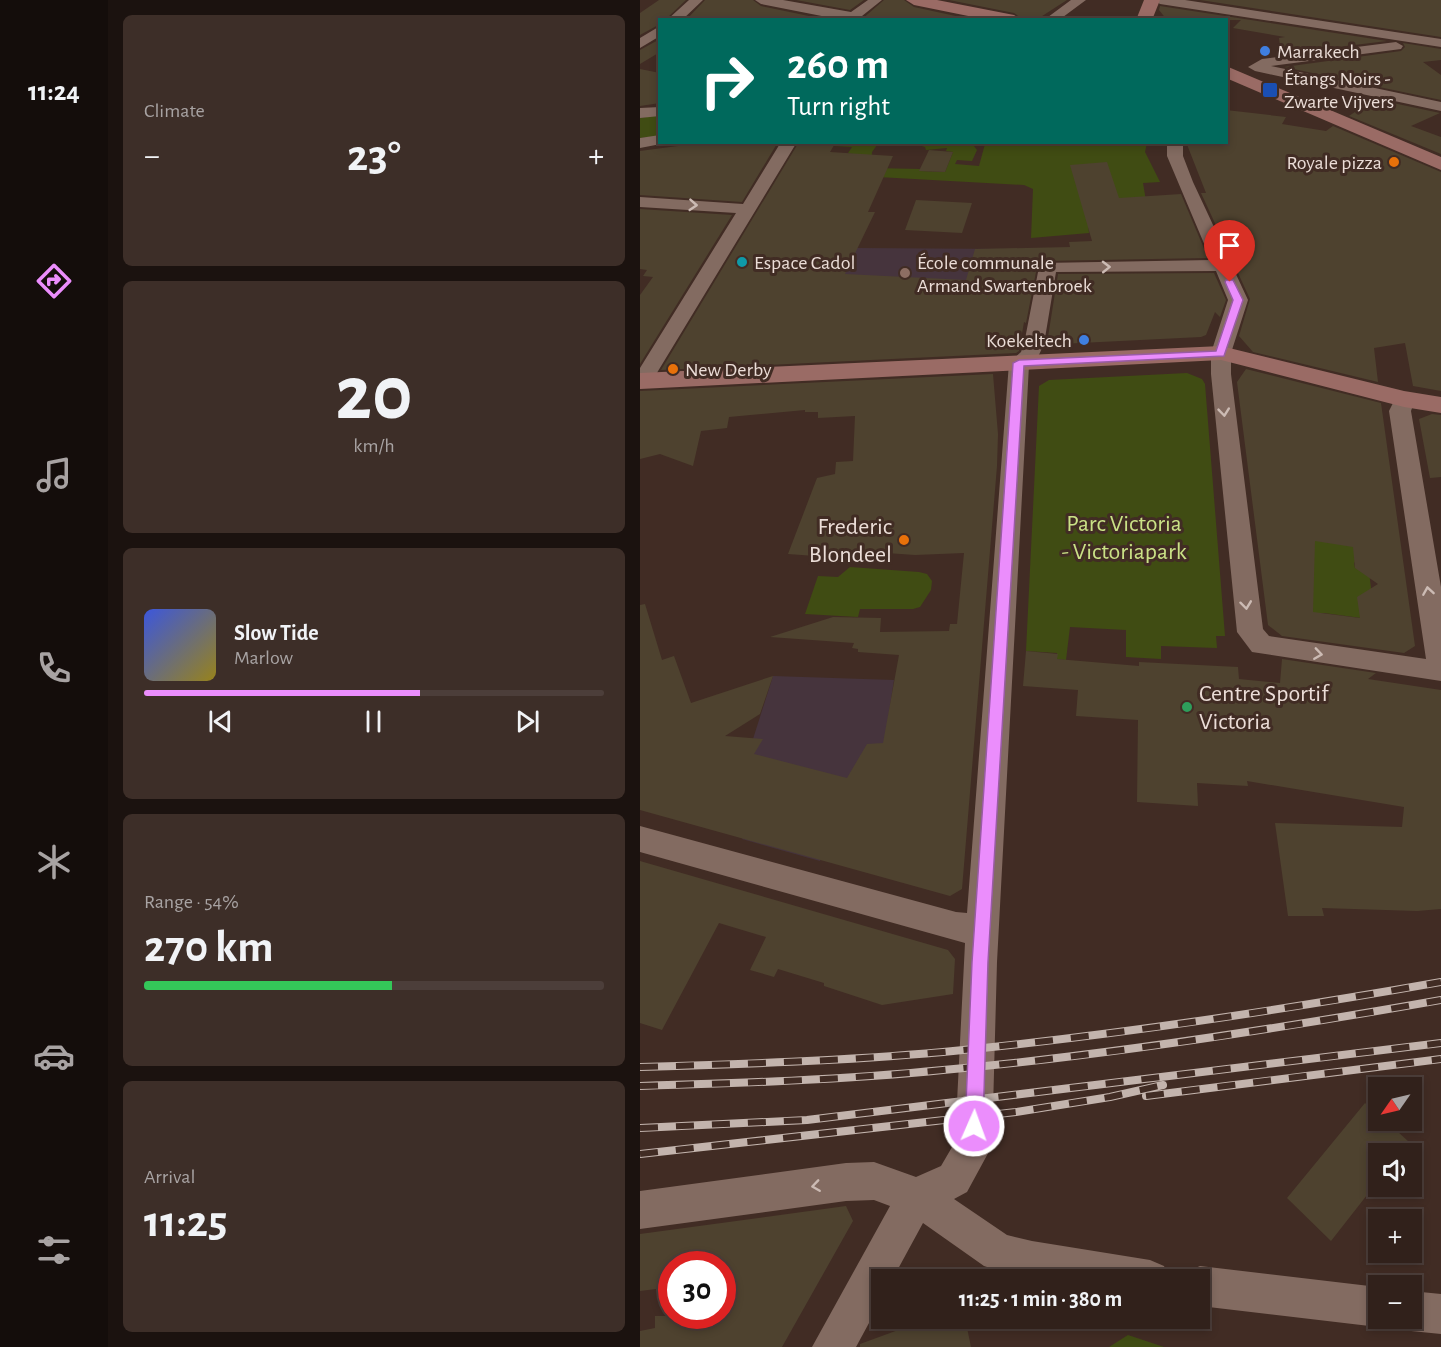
<!DOCTYPE html>
<meta charset="utf-8">
<style>
:root{--surface:#31211b;--page:#3d2e28;--text:#f1f3f6;--muted:#a8a3a3;--line:#4c3e3a;--accent:#eb8dfc}
body{margin:0;font-family:"Alegreya Sans",sans-serif;background:var(--page);color:var(--text);height:100vh;display:flex;flex-direction:column;font-size:22px;white-space:nowrap}
*{box-sizing:border-box;margin:0}
p{font-size:20px;color:var(--muted)}
.icon{flex:none;width:33px;height:33px;fill:none;stroke:currentColor;stroke-width:2;stroke-linecap:round;stroke-linejoin:round}
.map{position:relative;flex:1;overflow:hidden}
.details{display:flex;flex-direction:column;gap:15px;padding:15px;background:#1b120f;width:532px}
.details>*{flex:none}
.top-card{position:absolute;left:18px;top:18px;width:570px;height:126px;border-radius:0px;box-shadow:0 3px 9px #0003,0 0 0 2px var(--line);background:#00695c;color:#fff;overflow:hidden}
.needle{width:39px;rotate:236deg}
.tools{position:absolute;left:728px;top:1077px;display:grid;gap:12px}
.tools a{display:grid;place-items:center;width:54px;height:54px;border-radius:0px;background:var(--surface);box-shadow:0 3px 9px #0003,0 0 0 2px var(--line);font-size:30px}
.speed{position:absolute;left:18px;top:1251px;display:flex;gap:12px;font-size:30px;font-weight:700;text-align:center}
.speed>*{display:grid;place-content:center;width:78px;height:78px;border-radius:50%;background:var(--surface);box-shadow:0 3px 9px #0003,0 0 0 2px var(--line);line-height:1}
.speed .limit{border:9px solid #d22;background:#fff;color:#111}
.pin{position:absolute;display:grid;place-items:center;width:51px;height:51px;color:#fff;margin:-62px -26px;border-radius:50% 50% 50% 0;rotate:-45deg;box-shadow:0 0 6px #0007}
.pin .icon{rotate:45deg}
.me{position:absolute;width:66px;margin:-33px;rotate:2deg;stroke-linejoin:round;filter:drop-shadow(0 0 4px #0008)}
.turn{display:flex;align-items:center;gap:21px;height:126px;padding:0 30px;font-size:27px}
.turn .icon{width:78px;height:78px;stroke-width:2.5}
.turn b{display:block;font-size:42px;line-height:51px}
.big{font-size:45px;font-weight:600;line-height:1.1}
.details .card{flex:1;display:flex;flex-direction:column;justify-content:center;gap:9px;min-width:0;padding:0 21px;border-radius:9px;background:var(--page)}
.details .dial{align-items:center;gap:0}
.dial b{font-size:78px;line-height:1}
.song{display:flex;align-items:center;gap:18px}
.cover{width:72px;height:72px;border-radius:9px;background:linear-gradient(135deg,hsl(230 70% 55%),hsl(50 70% 35%))}
.played{height:6px;border-radius:3px;background:linear-gradient(90deg,var(--accent) 60%,var(--line) 60%)}
.keys{display:flex;justify-content:space-around;direction:ltr}
.heat{display:flex;justify-content:space-between;align-items:center;font-size:33px;direction:ltr}
.charge{height:9px;border-radius:4px;background:linear-gradient(90deg,#34c759 54%,var(--line) 0)}
.trip{position:absolute;left:231px;top:1269px;width:339px;height:60px;border-radius:0px;background:var(--surface);box-shadow:0 3px 9px #0003,0 0 0 2px var(--line);font-weight:600;line-height:60px;text-align:center}
main{display:flex;flex:1;min-height:0}
.tab-bar{display:flex;flex-direction:column;width:108px;justify-content:space-around;align-items:center;background:#140d0b;color:var(--muted)}
.tab-bar .icon{width:42px;height:42px}
.tab-bar .on{color:var(--accent)}
.tab-bar b{font-size:27px;color:var(--text)}
.map>svg:first-child{display:block}
.education{fill:#46343d}
.green{fill:#404c13}
.building{fill:#4e422f;fill-rule:evenodd}
.lines{fill:none;stroke-linecap:round;stroke-linejoin:round}
.street{fill:#836b61;fill-rule:evenodd}
.secondary{fill:#9a6b65;fill-rule:evenodd}
.rail-casing{stroke:#c3b4ad;stroke-width:8}
.rail{stroke:#412c24;stroke-width:6;stroke-dasharray:18;stroke-linecap:butt}
.oneway{stroke:#ccbbb4}
.route{fill:#eb8dfc;stroke:#995ca4;stroke-width:1.5}
.shop-dot{fill:#3f7fe0;stroke:#412c24;stroke-width:2}
.transit-dot{fill:#1a4fb4;stroke:#412c24;stroke-width:2}
.food-dot{fill:#e8710a;stroke:#412c24;stroke-width:2}
.culture-dot{fill:#0f9aa8;stroke:#412c24;stroke-width:2}
.education-dot{fill:#8d6e63;stroke:#412c24;stroke-width:2}
.leisure-dot{fill:#2e9e5b;stroke:#412c24;stroke-width:2}
.labels{text-anchor:middle;stroke-width:6;stroke-linejoin:round;paint-order:stroke}
.far-poi-label{font-size:20px;fill:#ebddd7;stroke:#412c24;text-anchor:start}
.park-label{font-size:24px;fill:#cae286;stroke:#412c24}
.poi-label{font-size:24px;fill:#ebddd7;stroke:#412c24;text-anchor:end}
</style>
<main>
<nav class="tab-bar">
<b>11:24</b>
<svg class="icon on" aria-label="directions" viewBox="0 0 24 24"><path d="M12 3l9 9-9 9-9-9zM9 14v-3h6M13 9l2 2-2 2"/></svg>
<svg class="icon" aria-label="music" viewBox="0 0 24 24"><path d="M9 18V5l10-2v13"/><circle cx="6" cy="18" r="3"/><circle cx="16" cy="16" r="3"/></svg>
<svg class="icon" aria-label="phone" viewBox="0 0 24 24"><path d="M5 4h4l2 5-3 2q2 4 5 5l2-3 5 2v4C11 20 4 13 5 4z"/></svg>
<svg class="icon" aria-label="climate" viewBox="0 0 24 24"><path d="M12 3v18M4 7l16 10M4 17L20 7"/></svg>
<svg class="icon" aria-label="car" viewBox="0 0 24 24"><path d="M5 17H2v-5l4-1 3-4h7l3 4 3 1v5h-3M9 17h6M6 11h13"/><circle cx="7" cy="17" r="2"/><circle cx="17" cy="17" r="2"/></svg>
<svg class="icon" aria-label="filters" viewBox="0 0 24 24"><path d="M4 7h16M4 17h16"/><circle cx="9" cy="7" r="2"/><circle cx="15" cy="17" r="2"/></svg>
</nav>
<section class="details">
<div class="card"><p>Climate</p>
<div class="heat"><a>−</a><b class="big">23°</b><a>+</a></div>
</div>
<div class="card dial"><b>20</b><p>km/h</p></div>
<div class="card">
<div class="song"><i class="cover"></i><div><b>Slow Tide</b><p>Marlow</p></div></div>
<div class="played"></div>
<div class="keys"><svg class="icon" aria-label="previous" viewBox="0 0 24 24"><path d="M18 5L8 12l10 7zM5 5v14"/></svg><svg class="icon" aria-label="pause" viewBox="0 0 24 24"><path d="M8 5v14M16 5v14"/></svg><svg class="icon" aria-label="next" viewBox="0 0 24 24"><path d="M6 5l10 7-10 7zM19 5v14"/></svg></div>
</div>
<div class="card"><p>Range · 54%</p><b class="big">270 km</b><div class="charge"></div></div>
<div class="card"><p>Arrival</p><b class="big">11:25</b></div>
</section>
<div class="map">
<svg width="801" height="1347" viewBox="0 0 801 1347">
<rect width="100%" height="100%" fill="#412c24"/>
<path class="education" d="M217,248L369,249L386,312L258,295L146,258Z
M133,676L254,680L248,719V743L218,787L180,861L102,839L124,800L102,756L113,739Z"/>
<path class="green" d="M19,115V136L0,138V118Z
M196,142L237,145L232,152L231,168L281,169L280,171L305,172L313,152L306,151L307,148L286,150L285,147L278,145L334,146L337,150L332,161L317,160L315,164L339,166L345,144L332,143H507L505,152L520,182L503,183L511,231L448,223L449,233L391,238L393,189L384,185L202,175L213,154L208,153L212,147L194,146Z
M547,373L562,379L565,384L585,636H576L577,648L521,646V659L486,657V630L430,627L426,660L417,659V653L386,651L399,386L409,380Z
M652,517L727,549L714,563L715,568L729,572L732,596L721,618L684,613H665L674,575Z
M210,567L279,572L287,574L292,581L291,590L280,607L273,609H220L218,617L165,614L178,576L198,577Z
M488,1335L524,1347H469Z"/>
<path class="building" d="M19,0H46L25,20H20V24L0,35V13Z
M65,0H113L121,6L188,20H46Z
M156,0H224L210,10Z
M244,0H264L274,7L334,20H221Z
M309,0H427L396,20H384L374,13Z
M560,0H801V37Z
M520,6L747,41L641,54L639,38L645,37L593,28L601,20H527L519,10Z
M20,39V52L0,64V50Z
M763,43L801,49V60L783,62L801,75V100L644,67L761,51L765,47Z
M0,69L20,73V103L0,106Z
M734,99L800,113L771,126L801,137V154L709,116Z
M586,110L646,117L642,124L686,131L693,126L801,172V391L773,386L765,343L734,348L738,382L613,352L599,336L610,299L561,193H566L546,142H586Z
M68,142H138L102,202L0,195V151Z
M159,142H196L190,152L253,156L228,212H235L205,274L326,280L335,249L430,247L429,242L452,241L430,165L467,162L479,198L541,194L568,258L402,261L397,267L386,323L384,322L379,351L376,353L21,370Z
M289,150L313,152L305,172L279,171Z
M276,200L332,203L322,233L265,230Z
M0,209L92,215L0,364V295L13,277L3,276L7,270L0,269Z
M574,273L586,300L580,317L575,312L566,335L561,337L420,344L408,337L418,274Z
M606,369L741,403L775,646L764,653L642,636L628,625L597,382ZM675,541L713,547L715,568L738,584L717,597L720,618L673,612Z
M353,374L358,434L357,466L322,889L310,896L0,810V605L5,604L22,660L34,656L51,703L133,676L120,714L85,736L123,739L114,754L207,778L227,744L243,743L259,655L218,652V649L212,648L214,643L130,637L193,617L241,618L240,632L309,631L310,624H317L324,553L275,555L204,550L202,558L148,554L177,478L195,474L196,462L213,461L215,416L178,418V412H165V410L89,417L87,428L61,431L53,466L20,454L0,459V391Z
M792,414L801,415V477L790,478L779,419Z
M386,651L418,654L417,659L499,666V662L598,667L599,679L640,683L642,659L736,673L728,679L801,690V909L777,911L682,908L684,916H648L635,823L762,827L764,807L607,781L608,786L557,783L558,806L497,802L498,720L436,716L438,690L383,686Z
M0,861L308,950L315,959L313,994L242,1005L184,986V983L138,969L134,977L110,970L126,937L79,923L22,1030L0,1023Z
M725,1103L738,1114V1120H745L769,1142L760,1154H738V1181L691,1241L647,1198Z
M206,1206L213,1221L142,1347H0V1331L15,1328V1316H82V1264H32V1287L0,1291V1234Z
M291,1318H325L331,1347H220V1344Z"/>
<g class="lines">
<path class="street" d="M49,0H63L42,20H27Z
M115,0H143L211,12L228,0H242L217,20H202L121,4Z
M431,0H446L419,20H404Z
M514,0H545L801,39V47L520,4Z
M20,26V36L0,48V38Z
M756,42L763,46L761,49L631,66L801,102V111L615,71L608,67L622,59Z
M20,107V116L0,118V108Z
M20,135V142L26,143L0,148V138Z
M141,142H157L12,381L9,385L0,387V368L96,213L0,207V197L103,204Z
M527,142H543V156L553,182L608,300L591,353V374L623,629L629,636L786,659L749,411L757,395L764,393L771,395L775,399L771,411L801,587V681L612,652L597,632L571,374V353L588,300L576,271L416,272L404,344L397,359L389,365L357,962L352,1146L327,1192L314,1199L367,1235L392,1241L510,1260L524,1266L530,1280H387L344,1266L283,1223L252,1280H242V1299L216,1347H172L250,1206L234,1200L206,1201L0,1229V1191L206,1163L234,1162L276,1177L301,1166L315,1142L325,943L0,852V826L316,912L327,913L369,363L381,352L384,344L399,267L402,263L571,260L527,156Z
M560,1266L738,1287V1318H753L752,1321L738,1327L560,1306V1280H543L546,1272Z
M771,1291L801,1294V1334L771,1331L757,1325L754,1318H771Z"/>
<path class="secondary" d="M266,0H297L374,15L382,20H348L274,5Z
M504,0H520L512,20H496Z
M586,66L801,157V170L586,78Z
M581,346L764,391L801,397V413L764,407L581,360L0,389V373Z"/>
<g class="rail-casing">
<path id="rail" d="M0,1067C101,1064 202,1061 303,1052C470,1036 636,1011 801,982
M0,1086C101,1083 202,1080 303,1070C470,1055 636,1029 801,1000
M506,1096L801,1059
M0,1128L167,1120L801,1043
M0,1154L376,1112L470,1097L523,1085"/>
</g>
<use href="#rail" class="rail"/>
</g>
<defs><path id="oneway-chevron" d="M-2-3.5L2.5 0L-2 3.5" fill="none" stroke-width="1.6" stroke-linecap="round" stroke-linejoin="round" transform="scale(1.5)"/></defs>
<g class="oneway">
<use href="#oneway-chevron" transform="translate(53 205) rotate(4)"/>
<use href="#oneway-chevron" transform="translate(466 267) rotate(-1)"/>
<use href="#oneway-chevron" transform="translate(584 412) rotate(84)"/>
<use href="#oneway-chevron" transform="translate(788 591) rotate(-99)"/>
<use href="#oneway-chevron" transform="translate(606 605) rotate(83)"/>
<use href="#oneway-chevron" transform="translate(678 654) rotate(8)"/>
<use href="#oneway-chevron" transform="translate(176 1186) rotate(172)"/>
</g>
<path class="route" d="M586,280H593L603,300L584,356L384,366L348,962L343,1126L340,1133L334,1136L327,1133L325,1126L332,962L373,363L379,360L576,351L593,300L585,282Z"/>
<g class="shop-dot">
<circle cx="625" cy="51" r="6"/>
<circle cx="444" cy="340" r="6"/>
</g>
<rect class="transit-dot" x="622" y="82" width="16" height="16" rx="3"/>
<g class="food-dot">
<circle cx="754" cy="162" r="6"/>
<circle cx="33" cy="369" r="6"/>
<circle cx="264" cy="540" r="6"/>
</g>
<circle class="culture-dot" cx="102" cy="262" r="6"/>
<circle class="education-dot" cx="265" cy="273" r="6"/>
<circle class="leisure-dot" cx="547" cy="707" r="6"/>
<g class="labels">
<g class="far-poi-label">
<text x="637" y="58">Marrakech</text>
<text x="644" y="85">Étangs Noirs -<tspan x="644" dy="23">Zwarte Vijvers</tspan></text>
<text x="742" y="169" text-anchor="end">Royale pizza</text>
<text x="114" y="269">Espace Cadol</text>
<text x="277" y="269">École communale<tspan x="277" dy="23">Armand Swartenbroek</tspan></text>
<text x="432" y="347" text-anchor="end">Koekeltech</text>
<text x="45" y="376">New Derby</text>
</g>
<g class="park-label">
<text x="484" y="531">Parc Victoria<tspan x="484" dy="28">- Victoriapark</tspan></text>
</g>
<g class="poi-label">
<text x="252" y="534">Frederic<tspan x="252" dy="28">Blondeel</tspan></text>
<text x="559" y="701" text-anchor="start">Centre Sportif<tspan x="559" dy="28">Victoria</tspan></text>
</g>
</g>
</svg>
<div class="tools">
<a><svg class="needle" viewBox="-14 -14 28 28"><path d="M0-13l5 13h-10z" fill="#e53935"/><path d="M0 13l5-13h-10z" fill="#a8a3a3"/></svg></a>
<a><svg class="icon" aria-label="sound" viewBox="0 0 24 24"><path d="M4 9h4l5-4v14l-5-4H4zM17 9q2 3 0 6"/></svg></a>
<a>+</a>
<a>−</a>
</div>
<div class="speed"><div class="limit">30</div></div>
<div class="pin" style="left:590px;top:282px;background:#d93025"><svg class="icon" aria-label="arrive" viewBox="0 0 24 24"><path d="M6 21V4h12l-3 4 3 4H6"/></svg></div>
<svg class="me" style="left:334px;top:1126px" viewBox="-20 -20 40 40"><circle r="17" fill="#eb8dfc" stroke="#fff" stroke-width="3"/><path d="M0-11L8 9 0 5-8 9z" fill="#fff"/></svg>
<div class="trip">11:25 · 1 min · 380 m</div>
<div class="top-card">
<div class="turn"><svg class="icon" aria-label="right" viewBox="0 0 24 24"><path d="M7 20v-9h11M14 6l5 5-5 5"/></svg><div><b>260 m</b>Turn right</div></div>
</div>
</div>
</main>
